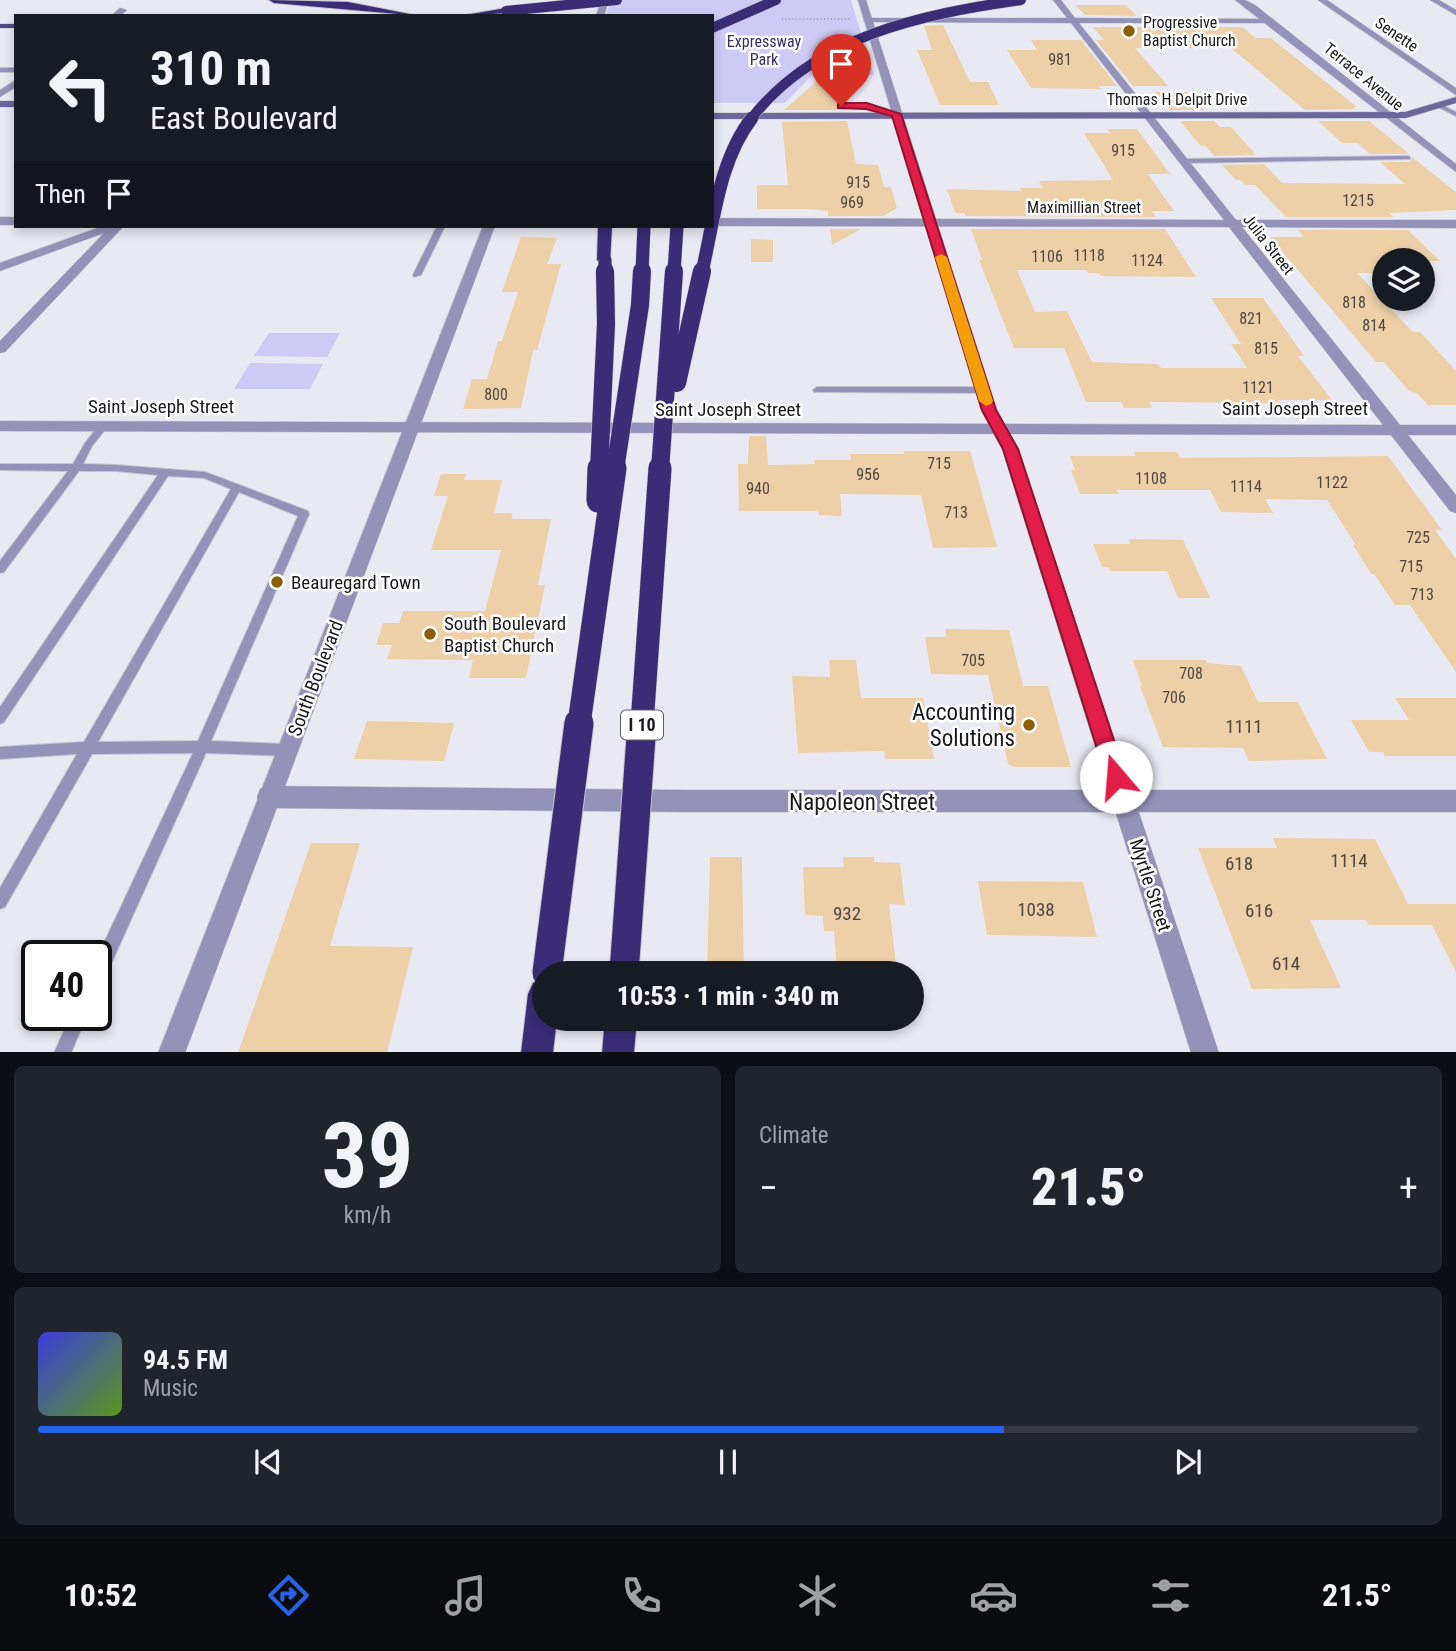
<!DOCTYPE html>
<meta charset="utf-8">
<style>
:root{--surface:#171b24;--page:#20242c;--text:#f1f3f6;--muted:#9ea1a6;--line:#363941;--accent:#2563eb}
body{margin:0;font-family:"Roboto Condensed",sans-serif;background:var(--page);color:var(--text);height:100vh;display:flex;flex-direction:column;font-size:26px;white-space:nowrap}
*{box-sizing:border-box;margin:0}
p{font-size:23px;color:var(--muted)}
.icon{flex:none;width:38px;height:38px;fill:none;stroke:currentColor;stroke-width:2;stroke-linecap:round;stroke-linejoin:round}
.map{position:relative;height:1052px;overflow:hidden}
.details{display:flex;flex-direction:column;gap:14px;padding:14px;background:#0d0f14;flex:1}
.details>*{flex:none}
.top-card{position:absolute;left:14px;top:14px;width:700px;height:214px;border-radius:0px;box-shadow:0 4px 10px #0003;background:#171b24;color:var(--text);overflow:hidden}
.controls{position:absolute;left:1372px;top:248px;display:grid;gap:14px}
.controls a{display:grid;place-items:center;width:63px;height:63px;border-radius:50%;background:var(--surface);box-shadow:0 4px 10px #0003;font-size:35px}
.speed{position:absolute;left:21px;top:940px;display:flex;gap:14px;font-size:35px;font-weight:700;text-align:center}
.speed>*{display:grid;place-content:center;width:91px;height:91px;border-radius:50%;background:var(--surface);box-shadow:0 4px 10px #0003;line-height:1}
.speed .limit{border:4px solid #111;border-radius:10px;background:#fff;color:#111}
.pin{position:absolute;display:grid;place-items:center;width:60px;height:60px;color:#fff;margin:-72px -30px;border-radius:50% 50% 50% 0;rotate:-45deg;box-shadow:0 0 7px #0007}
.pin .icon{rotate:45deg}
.me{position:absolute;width:77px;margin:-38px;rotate:342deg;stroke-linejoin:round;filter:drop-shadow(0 0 5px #0008)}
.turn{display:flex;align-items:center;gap:24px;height:147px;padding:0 21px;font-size:32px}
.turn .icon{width:91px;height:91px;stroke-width:2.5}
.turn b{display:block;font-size:49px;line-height:60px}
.then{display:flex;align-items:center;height:66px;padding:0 21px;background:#0003;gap:14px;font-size:26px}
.big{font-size:52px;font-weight:800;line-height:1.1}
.details .widget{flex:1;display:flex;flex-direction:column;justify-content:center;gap:10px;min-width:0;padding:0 24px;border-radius:10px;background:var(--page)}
.details .dial{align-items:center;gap:0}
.dial b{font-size:91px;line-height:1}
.song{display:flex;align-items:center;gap:21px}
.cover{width:84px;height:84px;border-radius:10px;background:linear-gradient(135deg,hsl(240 70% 55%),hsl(90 70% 35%))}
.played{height:7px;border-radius:4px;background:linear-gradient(90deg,var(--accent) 70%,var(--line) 70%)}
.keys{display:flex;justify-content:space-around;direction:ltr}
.heat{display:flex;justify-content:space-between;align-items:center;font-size:38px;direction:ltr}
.details .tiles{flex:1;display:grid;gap:14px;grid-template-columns:1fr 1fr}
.widget:last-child{grid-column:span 2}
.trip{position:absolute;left:532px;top:961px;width:392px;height:70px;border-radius:35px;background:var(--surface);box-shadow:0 4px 10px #0003;font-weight:800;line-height:70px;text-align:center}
.dock{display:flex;height:112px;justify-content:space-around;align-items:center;background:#090b0e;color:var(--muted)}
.dock .icon{width:49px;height:49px}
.dock .current{color:var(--accent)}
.dock b{font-size:32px;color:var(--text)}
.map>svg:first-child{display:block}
.green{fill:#cdcaf5}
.building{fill:#edd0a8}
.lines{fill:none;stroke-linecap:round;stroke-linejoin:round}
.service-casing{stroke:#c4c4cc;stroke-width:2}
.minor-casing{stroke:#c4c4cc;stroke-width:1}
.tertiary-casing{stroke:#c4c4cc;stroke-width:1}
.secondary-casing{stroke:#c4c4cc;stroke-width:1}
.primary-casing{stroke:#c4c4cc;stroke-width:1}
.motorway-casing{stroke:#c4c4cc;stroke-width:2}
.path{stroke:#a4a4ac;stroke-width:2;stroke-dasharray:1 2.5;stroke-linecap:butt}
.service{fill:#9492b8;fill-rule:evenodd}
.minor{fill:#9492b8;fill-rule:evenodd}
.tertiary{fill:#9492b8;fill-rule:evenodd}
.secondary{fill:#6c679d;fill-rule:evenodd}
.primary{fill:#514889;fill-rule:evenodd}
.motorway{fill:#3b2c77;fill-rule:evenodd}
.motorway-bridge-far4-casing{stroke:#c4c4cc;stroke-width:11;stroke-linecap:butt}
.motorway-bridge-far3-casing{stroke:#c4c4cc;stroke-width:14;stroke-linecap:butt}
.motorway-bridge-far2-casing{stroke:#c4c4cc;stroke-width:19;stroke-linecap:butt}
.motorway-bridge-far1-casing{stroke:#c4c4cc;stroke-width:24;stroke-linecap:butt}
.motorway-bridge-casing{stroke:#c4c4cc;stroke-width:31;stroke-linecap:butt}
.motorway-bridge-far4{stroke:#3b2c77;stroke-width:10}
.motorway-bridge-far3{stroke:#3b2c77;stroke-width:13}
.motorway-bridge-far2{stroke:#3b2c77;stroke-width:18}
.motorway-bridge-far1{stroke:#3b2c77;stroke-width:23}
.motorway-bridge{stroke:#3b2c77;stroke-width:29}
.route{fill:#e11d48;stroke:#92132f;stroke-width:2}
.slow{fill:#f59e0b}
.poi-dot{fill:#8c5e03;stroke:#fff;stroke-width:2.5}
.labels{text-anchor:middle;stroke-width:5;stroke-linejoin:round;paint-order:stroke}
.far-poi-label{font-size:16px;fill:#19191d;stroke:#fff;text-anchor:start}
.far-street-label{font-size:16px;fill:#19191d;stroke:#fff}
.far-park-label{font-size:16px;fill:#372e64;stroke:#fff}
.number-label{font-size:16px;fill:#4e4740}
.shield{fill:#fff;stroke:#5e5e61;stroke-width:2}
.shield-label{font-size:18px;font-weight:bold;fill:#19191d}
.street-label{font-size:19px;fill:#19191d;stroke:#fff}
.poi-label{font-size:19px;fill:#19191d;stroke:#fff;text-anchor:start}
.near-number-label{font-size:19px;fill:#4e4740}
.near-poi-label{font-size:23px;fill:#19191d;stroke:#fff;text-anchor:end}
.near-street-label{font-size:23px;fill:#19191d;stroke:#fff}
</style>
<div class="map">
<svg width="1456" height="1053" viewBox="0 0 1456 1053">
<rect width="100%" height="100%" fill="#e9e9f3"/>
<path class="green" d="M611,0H851L874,75H812L785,103H712V16H606Z
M269,333H340L327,357L254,356Z
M250,363L323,364L310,389H234Z"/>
<path class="building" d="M1075,5H1126L1137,16L1085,15Z
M943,25L970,82H988L999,105H940L917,50H932L924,26Z
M1093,27H1242L1256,38H1271L1357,107H1353L1356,109L1305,110L1231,48H1135L1168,86H1133L1096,40H1104Z
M1031,40H1081L1117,86H1099L1101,89L1031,88L1007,50H1037Z
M816,82H840L845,110H784Z
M1155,92H1187L1204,110H1170Z
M847,121L856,164L878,165L884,187H891L897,208L883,216H828V211L809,209H757V185H788L782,122Z
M1180,121H1214L1220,127H1231L1256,155L1214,156L1206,146L1200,145Z
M1318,121H1369L1409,154H1370L1357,143H1342Z
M1107,129H1137L1170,174H1148L1174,211H1152L1156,217L966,216L964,213H955L947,189L1021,191L1020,188H1043L1039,181L1113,180L1084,133H1110Z
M1412,157L1456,192V210L1389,213L1394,217H1286L1255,185H1245L1241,180H1236L1222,165L1264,164L1282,183L1405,184L1380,162H1410Z
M830,229H861L832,245Z
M971,229H1165L1196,277L1101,276L1099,273H1088L1086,270H1017L1035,312L1067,311L1092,362L1158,364L1161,368H1247L1231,344H1241L1211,298H1263L1304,356H1298L1332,400H1278L1281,403L1150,402L1152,408H1124L1121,402H1086L1064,348H1014L979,260H982Z
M1298,230H1408L1440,261H1384V273H1357L1413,332H1420L1456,371V405H1428L1418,394L1408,390L1384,362H1376L1270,237H1304Z
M521,237L557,238L547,264H561L537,350H533L521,408L463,409L472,379H487L498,341H502L518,292H502Z
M751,239L773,240V262H751Z
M749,436H766L768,465L815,464L814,460H851L850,454H904V451H970L997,547L933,548L921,495L840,494L842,516L819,515L818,511H739L738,464H748Z
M1134,452H1177L1181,458L1388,456L1442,530H1435L1456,559V672L1410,605H1395L1374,574H1371L1353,545H1356L1327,500L1265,499L1273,513L1221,512L1210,490H1117L1119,494H1080L1071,470H1075L1070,456H1136Z
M441,474H466L464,480H502L494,513H513L511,519H551L538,585H545L526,678H469L473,660L387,659L392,645H376L383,623H399L403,611H485L501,550H431L448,496H434Z
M1129,539L1183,540L1210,598H1178L1167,571H1110L1108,567H1102L1093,544H1130Z
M945,629L1009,630L1023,686H1048L1071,767H1013L1008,764L988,675L931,674L925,637H946Z
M829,660H856L861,698H923L934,759H885L884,751L798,753L792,676L830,677Z
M1133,660H1206L1207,663L1241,666L1258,702H1298L1327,759L1249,761L1243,748L1163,747L1140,686H1142Z
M1395,698H1456V756H1385L1383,752H1369L1351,720H1409Z
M367,721L454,723L444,761L354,759Z
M1273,838L1375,839L1408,904H1456V972L1432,925H1369L1366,920H1310L1341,988L1252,989L1198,848H1277Z
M311,843H360L330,946L413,947L387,1053H238Z
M710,857H742L744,973H707Z
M843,857H874V862L900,863L905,905L889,904L897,973H837L834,931H824L823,916L805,915L803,867H844Z
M978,881L1083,882L1097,937L987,935Z"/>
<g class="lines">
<g class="service-casing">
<path id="service" d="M0,68H16V72H0Z
M1438,103L1456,112V116L1436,106L1435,105Z
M1408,156L1410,157V159L1182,163L1179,161L1182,159Z
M437,226H445L421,275L414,277L413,275Z
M817,387H982L986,390L982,393L814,392L813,390Z
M103,423L108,426L92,446L83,464L116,465L205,472L308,511L309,514L211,741L287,744L292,746L294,750L292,754L287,756L206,753L102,984L96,986V960L193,753L92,754L5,907L0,909V888L77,754L0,759V747L84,742L231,489L204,478L168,476L4,722L0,724V707L158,475L116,471H79L4,572L0,573V561L68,471L0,470V464H73L85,443L100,424ZM239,492L298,516L198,741L98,742Z
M71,1015H87L71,1053H54Z"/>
</g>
<g class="minor-casing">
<path id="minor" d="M601,0H609L604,16H596Z
M1053,0H1061L1075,18L1273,19L1270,23H1079L1236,220H1456V228L1242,227L1400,425H1456V435H1408L1456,495V513L1450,511L1391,435L0,431V421L1383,425L1229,227L712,226V218L1224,220L1071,23L867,22L863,20L867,18H1067Z
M1318,0H1327L1456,88V95Z
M1430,0H1439L1456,10V15Z
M120,8L127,10L120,16H111Z
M16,80V87L0,97V90Z
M0,217H16V225H0Z
M103,226H124L5,352L0,353V341L104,233L0,271V263Z
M268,786L685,790H1456V812H685L268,808L260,805L257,797L260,789Z"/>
</g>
<g class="tertiary-casing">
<path id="tertiary" d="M858,0H866L997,410L1018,449L1219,1053H1191L1002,449L981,410Z
M1235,0H1245L1255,5L1456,164V172Z
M483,226H495L185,1053H158Z"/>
</g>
<g class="secondary-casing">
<path id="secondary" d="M1456,97V103L1406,118L712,119V113L1405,112Z
M0,101H16V107H0Z"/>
</g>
<g class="primary-casing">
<path id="primary" d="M0,24H16V28H0Z"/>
</g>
<g class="motorway-casing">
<path id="motorway" d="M269,0L348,2L420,16L274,3Z
M506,8L511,11L509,13L459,16Z
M598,226H612L610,263H600L597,260Z
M544,978V1018H557L553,1053H521L528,994L533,983Z
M605,1018H637L634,1053H602Z"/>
</g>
<path class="path" d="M782,19H850"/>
<use href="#service" class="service"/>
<use href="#minor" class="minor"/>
<use href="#tertiary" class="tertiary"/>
<use href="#secondary" class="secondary"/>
<use href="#primary" class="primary"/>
<use href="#motorway" class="motorway"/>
<g class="motorway-bridge-far4-casing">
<path id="motorway-bridge-far4" d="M506,11L617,0
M712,28L776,0
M751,119C815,36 922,14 1021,0"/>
</g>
<g class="motorway-bridge-far3-casing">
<path id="motorway-bridge-far3" d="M605,260V272
M642,272L644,226
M674,272L677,226
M702,272C714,221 719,160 752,118"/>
</g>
<g class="motorway-bridge-far2-casing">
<path id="motorway-bridge-far2" d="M677,383L702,271
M599,470L606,324L605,271
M615,470L640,305L642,271
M660,470L674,271"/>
</g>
<g class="motorway-bridge-far1-casing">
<path id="motorway-bridge-far1" d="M598,501L599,468
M579,724L615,468
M642,724L660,468"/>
</g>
<g class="motorway-bridge-casing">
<path id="motorway-bridge" d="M547,973L579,723
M624,973L642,723"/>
</g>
<use href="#motorway-bridge-far4" class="motorway-bridge-far4"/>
<use href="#motorway-bridge-far3" class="motorway-bridge-far3"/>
<use href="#motorway-bridge-far2" class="motorway-bridge-far2"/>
<use href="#motorway-bridge-far1" class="motorway-bridge-far1"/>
<use href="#motorway-bridge" class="motorway-bridge"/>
</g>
<path class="route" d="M841,103H867L901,114L996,410L1018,449L1126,777L1123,784L1116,787L1109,784L1106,777L1003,449L982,410L892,116L866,109L838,108V104Z"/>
<path class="slow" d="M941,254L947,257L993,401L991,404L986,406L979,401L935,257Z"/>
<g class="poi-dot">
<circle cx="1129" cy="31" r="7"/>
<circle cx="277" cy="582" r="7"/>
<circle cx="430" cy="634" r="7"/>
<circle cx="1029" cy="725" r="7"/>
</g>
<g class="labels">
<g class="far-poi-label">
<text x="1143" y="28">Progressive<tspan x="1143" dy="18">Baptist Church</tspan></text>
</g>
<g class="far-street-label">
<text transform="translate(1397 34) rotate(34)" y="6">Senette</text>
<text transform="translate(1364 76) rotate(39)" y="6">Terrace Avenue</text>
<text x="1177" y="105">Thomas H Delpit Drive</text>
<text x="1084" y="213">Maximillian Street</text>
<text transform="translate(1269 244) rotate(52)" y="6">Julia Street</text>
</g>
<g class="far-park-label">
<text x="764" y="47">Expressway<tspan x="764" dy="18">Park</tspan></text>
</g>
<g class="number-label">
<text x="1060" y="65">981</text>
<text x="1123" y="156">915</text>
<text x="858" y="188">915</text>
<text x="1358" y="206">1215</text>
<text x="852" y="208">969</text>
<text x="1089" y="261">1118</text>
<text x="1047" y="262">1106</text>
<text x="1147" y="266">1124</text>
<text x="1354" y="308">818</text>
<text x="1251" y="324">821</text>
<text x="1374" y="331">814</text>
<text x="1266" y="354">815</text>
<text x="1258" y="393">1121</text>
<text x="496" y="400">800</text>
<text x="939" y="469">715</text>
<text x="868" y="480">956</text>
<text x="1151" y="484">1108</text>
<text x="1332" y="488">1122</text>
<text x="1246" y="492">1114</text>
<text x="758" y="494">940</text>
<text x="956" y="518">713</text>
<text x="1418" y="543">725</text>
<text x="1411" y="572">715</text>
<text x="1422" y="600">713</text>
<text x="973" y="666">705</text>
<text x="1191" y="679">708</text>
<text x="1174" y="703">706</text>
</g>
<rect class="shield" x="621" y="710.5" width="42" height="29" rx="5"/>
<g class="shield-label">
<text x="642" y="731">I 10</text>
</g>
<g class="street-label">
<text x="161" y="413">Saint Joseph Street</text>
<text x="1295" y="415">Saint Joseph Street</text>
<text x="728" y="416">Saint Joseph Street</text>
<text transform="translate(315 678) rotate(-69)" y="7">South Boulevard</text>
<text transform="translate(1151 885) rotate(72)" y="7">Myrtle Street</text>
</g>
<g class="poi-label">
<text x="291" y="589">Beauregard Town</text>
<text x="444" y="630">South Boulevard<tspan x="444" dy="22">Baptist Church</tspan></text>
</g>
<g class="near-number-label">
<text x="1244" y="733">1111</text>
<text x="1349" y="867">1114</text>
<text x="1239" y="870">618</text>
<text x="1036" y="916">1038</text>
<text x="1259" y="917">616</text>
<text x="847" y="920">932</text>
<text x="1286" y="970">614</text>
</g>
<g class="near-poi-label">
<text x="1015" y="720">Accounting<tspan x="1015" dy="26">Solutions</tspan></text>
</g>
<g class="near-street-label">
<text x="862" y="810">Napoleon Street</text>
</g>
</g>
</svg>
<div class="controls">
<a><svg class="icon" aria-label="layers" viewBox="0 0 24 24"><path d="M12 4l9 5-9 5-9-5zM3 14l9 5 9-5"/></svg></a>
</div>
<div class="speed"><div class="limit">40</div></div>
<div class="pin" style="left:841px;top:106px;background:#d93025"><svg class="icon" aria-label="arrive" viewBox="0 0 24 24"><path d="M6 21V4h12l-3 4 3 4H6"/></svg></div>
<svg class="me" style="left:1116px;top:777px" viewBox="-20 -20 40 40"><circle r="19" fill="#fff"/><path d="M0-13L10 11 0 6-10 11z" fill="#e11d48"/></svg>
<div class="trip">10:53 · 1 min · 340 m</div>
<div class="top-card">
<div class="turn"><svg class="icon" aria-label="left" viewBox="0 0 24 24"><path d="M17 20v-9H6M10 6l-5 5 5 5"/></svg><div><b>310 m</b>East Boulevard</div></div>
<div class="then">Then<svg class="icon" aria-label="arrive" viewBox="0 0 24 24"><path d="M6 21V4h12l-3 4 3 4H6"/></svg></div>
</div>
</div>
<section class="details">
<div class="tiles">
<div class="widget dial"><b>39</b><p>km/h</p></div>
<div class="widget"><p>Climate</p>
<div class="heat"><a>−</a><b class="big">21.5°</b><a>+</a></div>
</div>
<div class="widget">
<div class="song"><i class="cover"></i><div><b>94.5 FM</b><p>Music</p></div></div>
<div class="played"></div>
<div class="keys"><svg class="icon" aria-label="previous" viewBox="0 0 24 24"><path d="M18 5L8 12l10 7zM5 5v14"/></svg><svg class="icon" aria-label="pause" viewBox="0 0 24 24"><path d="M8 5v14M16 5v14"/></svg><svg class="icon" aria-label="next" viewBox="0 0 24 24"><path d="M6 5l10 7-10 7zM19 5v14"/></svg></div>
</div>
</div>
</section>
<nav class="dock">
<b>10:52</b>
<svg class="icon current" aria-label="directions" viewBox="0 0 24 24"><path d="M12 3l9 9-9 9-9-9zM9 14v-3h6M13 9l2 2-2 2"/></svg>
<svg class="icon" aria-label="music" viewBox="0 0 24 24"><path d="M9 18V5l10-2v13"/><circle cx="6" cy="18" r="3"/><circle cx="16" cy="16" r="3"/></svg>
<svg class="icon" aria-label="phone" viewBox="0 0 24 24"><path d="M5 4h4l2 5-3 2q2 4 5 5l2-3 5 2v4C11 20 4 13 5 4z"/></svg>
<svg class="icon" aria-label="climate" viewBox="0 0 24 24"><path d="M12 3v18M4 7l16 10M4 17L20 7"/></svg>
<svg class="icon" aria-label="car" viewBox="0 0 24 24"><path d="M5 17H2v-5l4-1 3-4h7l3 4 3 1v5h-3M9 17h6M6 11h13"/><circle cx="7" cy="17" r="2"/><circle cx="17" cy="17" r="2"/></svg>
<svg class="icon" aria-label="filters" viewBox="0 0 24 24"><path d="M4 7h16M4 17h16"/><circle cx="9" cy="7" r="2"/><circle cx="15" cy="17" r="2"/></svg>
<b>21.5°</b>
</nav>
